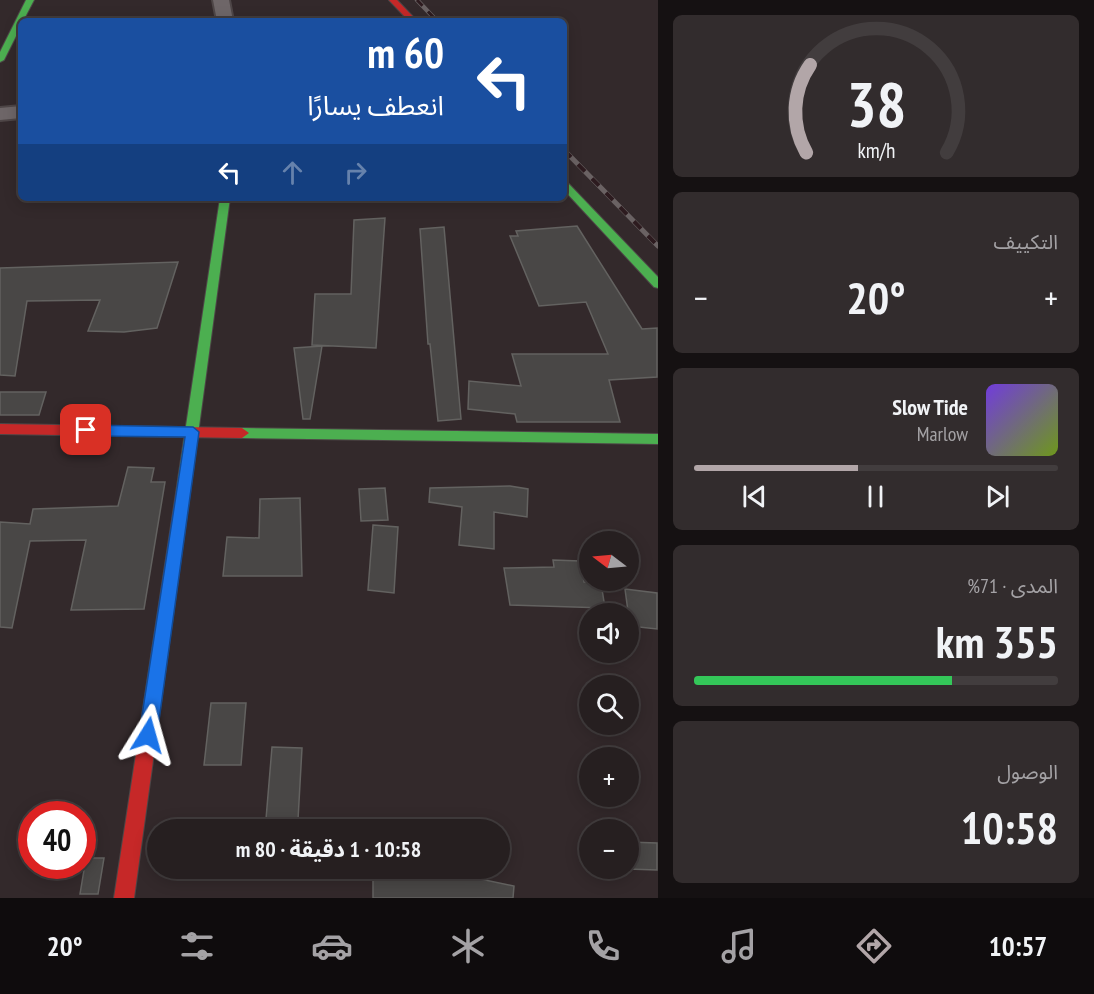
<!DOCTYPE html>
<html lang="ar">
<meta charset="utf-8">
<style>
:root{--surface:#261f20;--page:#322c2d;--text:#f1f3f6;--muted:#a4a2a5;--line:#423d3e;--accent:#b2a6a8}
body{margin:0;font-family:"PT Sans Narrow","Noto Sans Arabic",sans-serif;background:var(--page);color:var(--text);direction:rtl;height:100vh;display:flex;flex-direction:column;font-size:22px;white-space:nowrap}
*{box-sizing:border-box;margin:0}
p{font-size:20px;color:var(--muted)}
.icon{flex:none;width:33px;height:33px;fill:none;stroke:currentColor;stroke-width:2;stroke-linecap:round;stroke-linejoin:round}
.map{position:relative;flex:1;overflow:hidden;direction:ltr}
.details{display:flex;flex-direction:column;gap:15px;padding:15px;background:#151112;width:436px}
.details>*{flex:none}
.hud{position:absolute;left:18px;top:18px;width:549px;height:183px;border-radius:9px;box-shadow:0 3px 15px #0003,0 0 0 2px var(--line);direction:rtl;background:#1a4fa0;color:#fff;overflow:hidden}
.needle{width:39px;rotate:286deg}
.tools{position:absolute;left:579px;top:531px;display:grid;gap:12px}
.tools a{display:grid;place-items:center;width:60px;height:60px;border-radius:50%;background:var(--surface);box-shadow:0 3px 15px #0003,0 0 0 2px var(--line);font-size:30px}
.speed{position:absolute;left:18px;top:801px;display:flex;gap:12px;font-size:30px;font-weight:700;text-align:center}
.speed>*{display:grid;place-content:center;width:78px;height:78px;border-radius:50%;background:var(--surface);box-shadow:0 3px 15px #0003,0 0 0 2px var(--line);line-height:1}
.speed .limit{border:9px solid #d22;background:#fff;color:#111}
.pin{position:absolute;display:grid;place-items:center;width:51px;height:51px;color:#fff;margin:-26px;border-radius:12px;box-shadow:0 3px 9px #0006}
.me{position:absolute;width:66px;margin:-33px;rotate:8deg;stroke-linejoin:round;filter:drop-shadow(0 0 4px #0008)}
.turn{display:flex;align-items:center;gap:21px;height:126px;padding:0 24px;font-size:27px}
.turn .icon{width:78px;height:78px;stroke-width:2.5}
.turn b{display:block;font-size:42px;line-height:51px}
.lanes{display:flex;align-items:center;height:57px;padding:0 24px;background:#0003;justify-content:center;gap:30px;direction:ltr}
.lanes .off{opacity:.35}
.big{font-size:45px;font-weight:700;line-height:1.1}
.details .widget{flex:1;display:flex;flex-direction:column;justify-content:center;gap:9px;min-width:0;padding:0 21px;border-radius:9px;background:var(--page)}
.details .dial{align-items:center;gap:0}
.dial svg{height:156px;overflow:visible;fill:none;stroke:var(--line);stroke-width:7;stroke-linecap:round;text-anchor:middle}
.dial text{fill:var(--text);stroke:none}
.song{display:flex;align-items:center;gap:18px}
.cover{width:72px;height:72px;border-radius:9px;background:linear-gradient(135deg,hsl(260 70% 55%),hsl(80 70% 35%))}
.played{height:6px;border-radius:3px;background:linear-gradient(90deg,var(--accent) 45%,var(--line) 45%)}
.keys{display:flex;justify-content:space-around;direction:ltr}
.heat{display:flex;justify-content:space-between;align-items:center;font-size:33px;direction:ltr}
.charge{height:9px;border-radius:4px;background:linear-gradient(90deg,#34c759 71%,var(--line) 0)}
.trip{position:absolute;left:147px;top:819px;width:363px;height:60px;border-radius:30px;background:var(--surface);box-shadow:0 3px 15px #0003,0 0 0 2px var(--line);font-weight:700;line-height:60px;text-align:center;direction:rtl}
.tab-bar{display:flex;height:96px;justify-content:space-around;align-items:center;background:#0f0c0d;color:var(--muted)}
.tab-bar .icon{width:42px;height:42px}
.tab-bar .on{color:var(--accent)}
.tab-bar b{font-size:27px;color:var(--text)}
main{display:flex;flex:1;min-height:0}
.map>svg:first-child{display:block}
.building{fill:#494746;stroke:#636260;stroke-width:1.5}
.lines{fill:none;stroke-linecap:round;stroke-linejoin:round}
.street-casing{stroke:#4e4647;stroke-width:4}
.fast-casing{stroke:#4e4647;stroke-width:2}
.jam-casing{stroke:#4e4647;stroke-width:2}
.street{fill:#6e6668;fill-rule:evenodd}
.fast{fill:#4caf50;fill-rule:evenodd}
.jam{fill:#c62828;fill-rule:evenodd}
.rail-far1-casing{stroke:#6a6263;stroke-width:4.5}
.rail-casing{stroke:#6a6263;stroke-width:5}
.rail-far1{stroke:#2d1b1f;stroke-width:3;stroke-dasharray:8;stroke-linecap:butt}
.rail{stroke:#2d1b1f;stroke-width:4;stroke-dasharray:10;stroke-linecap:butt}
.route{fill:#1a73e8;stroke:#114b97;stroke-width:1.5}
</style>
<main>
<section class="details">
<div class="widget dial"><svg viewBox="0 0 100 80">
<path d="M14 69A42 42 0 1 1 86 69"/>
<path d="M14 69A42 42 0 0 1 16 24" stroke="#b2a6a8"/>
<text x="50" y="56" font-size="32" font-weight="700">38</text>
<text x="50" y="72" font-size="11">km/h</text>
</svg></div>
<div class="widget"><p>التكييف</p>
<div class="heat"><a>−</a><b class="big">20°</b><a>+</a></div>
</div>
<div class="widget">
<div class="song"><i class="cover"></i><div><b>Slow Tide</b><p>Marlow</p></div></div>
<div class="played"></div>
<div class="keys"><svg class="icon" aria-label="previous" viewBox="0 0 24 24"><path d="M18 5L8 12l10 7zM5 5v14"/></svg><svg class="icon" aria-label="pause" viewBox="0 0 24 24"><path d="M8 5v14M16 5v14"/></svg><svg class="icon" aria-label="next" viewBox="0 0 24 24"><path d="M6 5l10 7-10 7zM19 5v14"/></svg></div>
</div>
<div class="widget"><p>المدى · 71%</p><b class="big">355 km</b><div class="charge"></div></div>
<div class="widget"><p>الوصول</p><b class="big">10:58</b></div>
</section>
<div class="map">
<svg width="658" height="898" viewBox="0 0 658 898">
<rect width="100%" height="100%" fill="#33292b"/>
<path class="building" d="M385,218L376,348L312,345L315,294H351L354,220Z
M577,226L642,329L657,328V377L609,380L620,422H517L515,414L468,409L469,381L521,386L512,354H608L586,302L539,306L510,236H518L516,231Z
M444,227L461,419L438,421L430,344H428L420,229Z
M178,262L157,328L124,332L88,331L100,300L27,301L15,376L0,375V268Z
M322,346L310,419H303L294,348Z
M0,392H46L39,415H0Z
M128,467L154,468L151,482H165L144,609L71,610L86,540L30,541L12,628L0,627V522L30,524L33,509L118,506Z
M510,486L528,489L527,517L494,512V549L459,545L462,507L429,502L430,488Z
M385,488L388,520L361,521L359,489Z
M300,498L302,576H223L227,537L259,538L260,499Z
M373,525L398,527L394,593L368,590Z
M553,560L580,561L584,582L601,583L605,608L510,605L504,568L554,567Z
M625,589L657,593V629L630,626Z
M211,703H246L241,765H204Z
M272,747L302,748L298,820H315V830H260V819H266Z
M628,842L657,843V870L628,869Z
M86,858H104L98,894H80Z
M373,868H428L514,886L513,898H373Z"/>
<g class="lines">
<g class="street-casing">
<path id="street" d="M213,0H229L233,21H217Z
M21,106V118L0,120V108Z"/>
</g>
<g class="fast-casing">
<path id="fast" d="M26,0H34L23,21H21V26L4,60L0,62V52Z
M564,181L567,182L658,277V288L654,287L564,190Z
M220,198H230L190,493L188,497L183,499L178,497L176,493Z
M242,428L658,434V444L242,438L235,433Z"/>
</g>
<g class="jam-casing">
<path id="jam" d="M389,0H397L417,21H409Z
M0,424L242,428L249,433L242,438L0,434Z
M183,487L188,489L190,493L134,898H114L176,493L178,489Z"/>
</g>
<use href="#street" class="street"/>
<use href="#fast" class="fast"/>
<use href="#jam" class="jam"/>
<g class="rail-far1-casing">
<path id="rail-far1" d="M417,0L437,21"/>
</g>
<g class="rail-casing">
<path id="rail" d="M564,150L658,246"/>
</g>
<use href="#rail-far1" class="rail-far1"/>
<use href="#rail" class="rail"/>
</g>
<path class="route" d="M86,425L193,427L199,432L157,735L154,741L148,744L141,741L139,735L185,437L86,436L79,430Z"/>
</svg>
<div class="tools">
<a><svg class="needle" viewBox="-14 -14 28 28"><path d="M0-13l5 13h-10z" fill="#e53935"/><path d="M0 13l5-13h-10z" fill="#a4a2a5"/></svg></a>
<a><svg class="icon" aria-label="sound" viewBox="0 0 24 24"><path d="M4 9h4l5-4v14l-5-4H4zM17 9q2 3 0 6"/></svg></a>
<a><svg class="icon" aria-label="search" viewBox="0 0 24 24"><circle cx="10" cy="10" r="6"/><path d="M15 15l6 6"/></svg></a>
<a>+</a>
<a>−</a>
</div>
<div class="speed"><div class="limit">40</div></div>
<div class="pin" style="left:86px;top:430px;background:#d93025"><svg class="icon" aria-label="arrive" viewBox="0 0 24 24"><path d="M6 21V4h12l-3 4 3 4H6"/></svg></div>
<svg class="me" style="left:148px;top:735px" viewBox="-20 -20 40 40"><path d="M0-17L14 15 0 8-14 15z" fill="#1a73e8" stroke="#fff" stroke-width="4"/></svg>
<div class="trip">10:58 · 1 دقيقة · 80 m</div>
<div class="hud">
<div class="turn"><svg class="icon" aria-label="left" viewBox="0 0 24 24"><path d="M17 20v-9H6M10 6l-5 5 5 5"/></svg><div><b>60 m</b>انعطف يسارًا</div></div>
<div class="lanes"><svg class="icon" aria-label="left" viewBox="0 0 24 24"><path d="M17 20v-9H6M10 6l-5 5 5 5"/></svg><svg class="icon off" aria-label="ahead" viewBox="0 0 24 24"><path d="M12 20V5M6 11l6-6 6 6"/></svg><svg class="icon off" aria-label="right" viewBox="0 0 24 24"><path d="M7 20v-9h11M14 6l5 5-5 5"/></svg></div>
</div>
</div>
</main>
<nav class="tab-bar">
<b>10:57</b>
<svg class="icon on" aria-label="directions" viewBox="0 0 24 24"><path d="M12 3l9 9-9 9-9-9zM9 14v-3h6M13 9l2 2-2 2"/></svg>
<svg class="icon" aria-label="music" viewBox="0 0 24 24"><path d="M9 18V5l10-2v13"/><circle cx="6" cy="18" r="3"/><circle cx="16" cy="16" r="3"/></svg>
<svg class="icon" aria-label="phone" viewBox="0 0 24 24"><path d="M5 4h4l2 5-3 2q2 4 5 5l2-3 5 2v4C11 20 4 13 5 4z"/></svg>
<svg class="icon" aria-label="climate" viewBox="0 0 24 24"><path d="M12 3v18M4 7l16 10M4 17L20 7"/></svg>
<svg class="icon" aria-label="car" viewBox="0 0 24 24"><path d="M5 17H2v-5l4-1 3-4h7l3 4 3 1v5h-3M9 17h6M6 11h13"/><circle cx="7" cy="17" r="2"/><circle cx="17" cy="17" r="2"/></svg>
<svg class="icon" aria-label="filters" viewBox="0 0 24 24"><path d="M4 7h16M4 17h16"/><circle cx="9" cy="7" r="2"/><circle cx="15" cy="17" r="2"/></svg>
<b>20°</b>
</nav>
